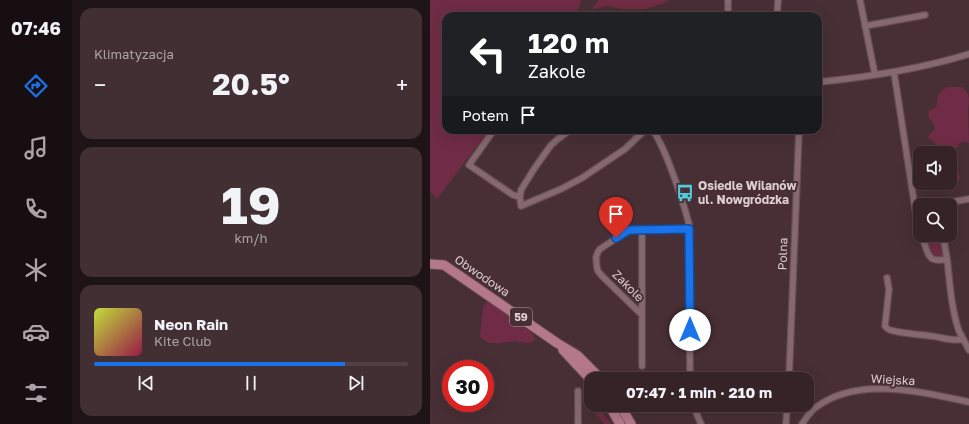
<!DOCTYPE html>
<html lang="pl">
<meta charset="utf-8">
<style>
:root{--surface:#362328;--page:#412f34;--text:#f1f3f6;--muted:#aaa4a8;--line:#504045;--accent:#1a73e8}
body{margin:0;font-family:"Golos Text",sans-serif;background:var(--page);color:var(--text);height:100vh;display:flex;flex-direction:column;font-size:15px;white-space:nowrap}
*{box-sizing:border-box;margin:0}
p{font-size:13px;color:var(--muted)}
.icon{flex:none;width:22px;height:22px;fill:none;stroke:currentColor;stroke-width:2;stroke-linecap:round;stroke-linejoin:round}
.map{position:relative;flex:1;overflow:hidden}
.details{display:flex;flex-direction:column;gap:8px;padding:8px;background:#1e1316;width:358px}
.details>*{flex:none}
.banner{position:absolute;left:12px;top:12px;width:380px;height:122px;border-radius:12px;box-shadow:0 4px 16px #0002,0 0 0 1px var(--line);background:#202124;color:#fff;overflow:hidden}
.tools{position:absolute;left:483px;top:146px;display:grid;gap:8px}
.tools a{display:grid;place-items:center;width:44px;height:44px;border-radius:8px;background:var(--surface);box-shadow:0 4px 16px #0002,0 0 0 1px var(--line);font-size:20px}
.speed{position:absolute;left:12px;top:360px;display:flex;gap:8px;font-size:20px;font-weight:700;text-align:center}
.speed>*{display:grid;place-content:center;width:52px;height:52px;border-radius:50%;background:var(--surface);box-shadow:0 4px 16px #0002,0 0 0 1px var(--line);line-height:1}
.speed .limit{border:6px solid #d22;background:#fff;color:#111}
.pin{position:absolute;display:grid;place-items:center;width:34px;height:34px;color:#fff;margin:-41px -17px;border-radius:50% 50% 50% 0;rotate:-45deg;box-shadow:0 0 4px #0007}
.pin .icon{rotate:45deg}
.me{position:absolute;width:44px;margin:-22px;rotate:0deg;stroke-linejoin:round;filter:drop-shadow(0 0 3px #0008)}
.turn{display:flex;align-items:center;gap:14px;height:84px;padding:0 20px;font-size:18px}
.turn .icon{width:52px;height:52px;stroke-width:2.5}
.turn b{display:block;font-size:28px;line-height:34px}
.then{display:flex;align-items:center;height:38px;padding:0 20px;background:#0003;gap:8px;font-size:15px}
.big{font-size:30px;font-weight:700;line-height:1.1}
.details .card{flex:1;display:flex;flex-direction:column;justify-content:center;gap:6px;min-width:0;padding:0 14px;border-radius:12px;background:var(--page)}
.details .dial{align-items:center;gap:0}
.dial b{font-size:52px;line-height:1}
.song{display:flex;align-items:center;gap:12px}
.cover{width:48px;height:48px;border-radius:6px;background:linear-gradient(135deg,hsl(70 70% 55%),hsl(340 70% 35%))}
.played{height:4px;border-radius:2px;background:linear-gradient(90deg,var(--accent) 80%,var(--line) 80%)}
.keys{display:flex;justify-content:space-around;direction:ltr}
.heat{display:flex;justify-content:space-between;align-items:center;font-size:22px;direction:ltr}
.trip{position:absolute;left:154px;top:372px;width:230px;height:40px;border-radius:12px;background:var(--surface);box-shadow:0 4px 16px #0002,0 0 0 1px var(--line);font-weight:700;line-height:40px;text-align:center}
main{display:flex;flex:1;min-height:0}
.tab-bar{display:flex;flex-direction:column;width:72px;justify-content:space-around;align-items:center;background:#160e10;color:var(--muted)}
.tab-bar .icon{width:28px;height:28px}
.tab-bar .active{color:var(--accent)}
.tab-bar b{font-size:18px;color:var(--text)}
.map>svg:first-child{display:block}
.green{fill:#6f2c44}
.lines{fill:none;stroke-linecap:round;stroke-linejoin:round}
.street-casing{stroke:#634d54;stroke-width:8}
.primary-casing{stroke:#634d54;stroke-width:11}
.street{stroke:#856870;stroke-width:5.5}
.primary{stroke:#b5788a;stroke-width:9}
.route-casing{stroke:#114b97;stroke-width:10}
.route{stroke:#1a73e8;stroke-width:7}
.labels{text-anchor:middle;stroke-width:4;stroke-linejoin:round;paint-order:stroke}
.shield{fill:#482f36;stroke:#b19ea2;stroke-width:1}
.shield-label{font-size:11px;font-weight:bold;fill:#decdd1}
.poi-label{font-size:12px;font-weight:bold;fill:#decdd1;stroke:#482f36;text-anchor:start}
.street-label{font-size:12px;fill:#decdd1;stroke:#482f36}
</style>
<main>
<nav class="tab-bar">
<b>07:46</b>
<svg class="icon active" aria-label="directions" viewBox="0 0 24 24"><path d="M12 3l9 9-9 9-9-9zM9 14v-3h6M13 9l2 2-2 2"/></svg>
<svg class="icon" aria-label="music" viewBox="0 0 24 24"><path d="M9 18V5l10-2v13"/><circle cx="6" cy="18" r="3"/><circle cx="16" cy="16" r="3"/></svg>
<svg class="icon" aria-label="phone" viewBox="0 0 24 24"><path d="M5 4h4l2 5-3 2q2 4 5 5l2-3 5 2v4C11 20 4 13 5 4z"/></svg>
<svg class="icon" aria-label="climate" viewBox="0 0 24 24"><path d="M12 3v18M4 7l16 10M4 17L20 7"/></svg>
<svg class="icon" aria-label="car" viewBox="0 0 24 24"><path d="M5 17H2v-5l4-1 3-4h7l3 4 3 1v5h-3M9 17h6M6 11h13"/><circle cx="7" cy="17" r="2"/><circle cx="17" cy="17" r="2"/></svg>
<svg class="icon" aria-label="filters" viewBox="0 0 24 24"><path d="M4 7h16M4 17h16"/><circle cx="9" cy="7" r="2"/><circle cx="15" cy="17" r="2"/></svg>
</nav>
<section class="details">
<div class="card"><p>Klimatyzacja</p>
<div class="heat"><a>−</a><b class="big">20.5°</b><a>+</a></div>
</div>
<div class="card dial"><b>19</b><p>km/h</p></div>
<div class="card">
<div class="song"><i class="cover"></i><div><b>Neon Rain</b><p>Kite Club</p></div></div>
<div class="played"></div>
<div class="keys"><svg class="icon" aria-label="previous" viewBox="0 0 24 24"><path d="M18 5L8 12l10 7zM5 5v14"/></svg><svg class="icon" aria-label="pause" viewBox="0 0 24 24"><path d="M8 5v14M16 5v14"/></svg><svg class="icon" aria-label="next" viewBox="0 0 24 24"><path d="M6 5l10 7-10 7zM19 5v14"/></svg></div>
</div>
</section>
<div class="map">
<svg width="539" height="424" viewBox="0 0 539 424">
<rect width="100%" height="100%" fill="#482f36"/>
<path class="green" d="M0,0H151L149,7L143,16H16V130H59L7,199L0,192Z
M169,0H239L232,4L214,9H192L177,6L162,9Z
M517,87H532L538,93L539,100L538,111L539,143L535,141L530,143L527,148L523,149L520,151V153H508L504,142L499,139L498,136L505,129L504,124L498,117L499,111L505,108L507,105C507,95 509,92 517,87Z
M520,154C525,162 528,169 530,178L528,181L520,180Z
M494,235H511L514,255L513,256L507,257L500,253Z
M57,301L66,305L88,323L102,333L105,339L102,342L96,343L85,341L70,343H59L50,337L53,307Z
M155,393H160L161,395V405H167L181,424H175C168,416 155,404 155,393Z"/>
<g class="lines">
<g class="street-casing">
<path id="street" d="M430,0L445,75
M298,16V0
M347,16L348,0
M435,26L495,15
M464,72L485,208L490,230
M388,82C439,77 490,69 539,54
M64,130L39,165L83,195L90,197
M140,130L128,139L121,145L104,169L91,190L90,198L91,206L131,189L152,178L195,149L215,130
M223,130C234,148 241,168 248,188C252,200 256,212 259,224L260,379
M505,205L539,199
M212,230V366
M492,235C494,241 497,257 503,259C507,261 512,260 517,259C520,283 521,308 529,331C532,337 536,344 539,350
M513,235L517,259
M457,278L459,289L455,326C457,328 457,329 460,330C473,334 488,334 501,336C511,337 523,342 533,339
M212,315L172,276L168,271L167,268L166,257L168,252L170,249L196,232L202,230L259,229
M359,379L369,130
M263,405L271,424
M148,424V391
M356,424L357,405
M372,424C376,418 380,412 385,408C427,375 492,392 539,402"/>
</g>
<g class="primary-casing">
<path id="primary" d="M0,264L14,265L127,343L147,355L171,379
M133,350L161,380
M179,405L190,424
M190,405L201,424"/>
</g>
<use href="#street" class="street"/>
<use href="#primary" class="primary"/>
</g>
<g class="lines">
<g class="route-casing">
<path id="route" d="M186,238L199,230H202L259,229L260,330"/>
</g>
<use href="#route" class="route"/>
</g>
<defs>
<g id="bus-bare" transform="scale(1.38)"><path d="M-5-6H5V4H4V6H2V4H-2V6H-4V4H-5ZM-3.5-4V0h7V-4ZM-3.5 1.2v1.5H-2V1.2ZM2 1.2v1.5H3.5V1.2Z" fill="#53cbda" stroke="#482f36" stroke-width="2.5" paint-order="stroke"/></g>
</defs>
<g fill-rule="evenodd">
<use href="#bus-bare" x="255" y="193"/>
</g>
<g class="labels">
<rect class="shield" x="80" y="308" width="22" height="18" rx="3"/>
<g class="shield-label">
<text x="91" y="321">59</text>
</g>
<g class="poi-label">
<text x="268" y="190">Osiedle Wilanów<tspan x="268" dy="14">ul. Nowgródzka</tspan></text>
</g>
<g class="street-label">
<text transform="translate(353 254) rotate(-88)" y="4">Polna</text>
<text transform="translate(52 276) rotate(34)" y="4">Obwodowa</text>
<text transform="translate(198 286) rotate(45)" y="4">Zakole</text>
<text transform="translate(463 380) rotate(3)" y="4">Wiejska</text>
</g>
</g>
</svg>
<div class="tools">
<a><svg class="icon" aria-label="sound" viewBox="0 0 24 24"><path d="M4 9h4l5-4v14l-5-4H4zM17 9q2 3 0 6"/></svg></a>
<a><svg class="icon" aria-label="search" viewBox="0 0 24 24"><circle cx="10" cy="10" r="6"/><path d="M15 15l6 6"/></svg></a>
</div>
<div class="speed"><div class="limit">30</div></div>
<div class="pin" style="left:186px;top:238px;background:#d93025"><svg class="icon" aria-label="arrive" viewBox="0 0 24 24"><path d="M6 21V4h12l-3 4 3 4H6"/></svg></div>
<svg class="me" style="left:260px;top:330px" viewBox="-20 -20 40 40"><circle r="19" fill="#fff"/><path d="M0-13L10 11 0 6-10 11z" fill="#1a73e8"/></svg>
<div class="trip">07:47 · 1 min · 210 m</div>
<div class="banner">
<div class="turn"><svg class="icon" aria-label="left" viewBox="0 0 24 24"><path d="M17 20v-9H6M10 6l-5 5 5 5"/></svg><div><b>120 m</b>Zakole</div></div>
<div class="then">Potem<svg class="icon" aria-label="arrive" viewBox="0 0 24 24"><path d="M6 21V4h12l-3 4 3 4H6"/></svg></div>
</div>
</div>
</main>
